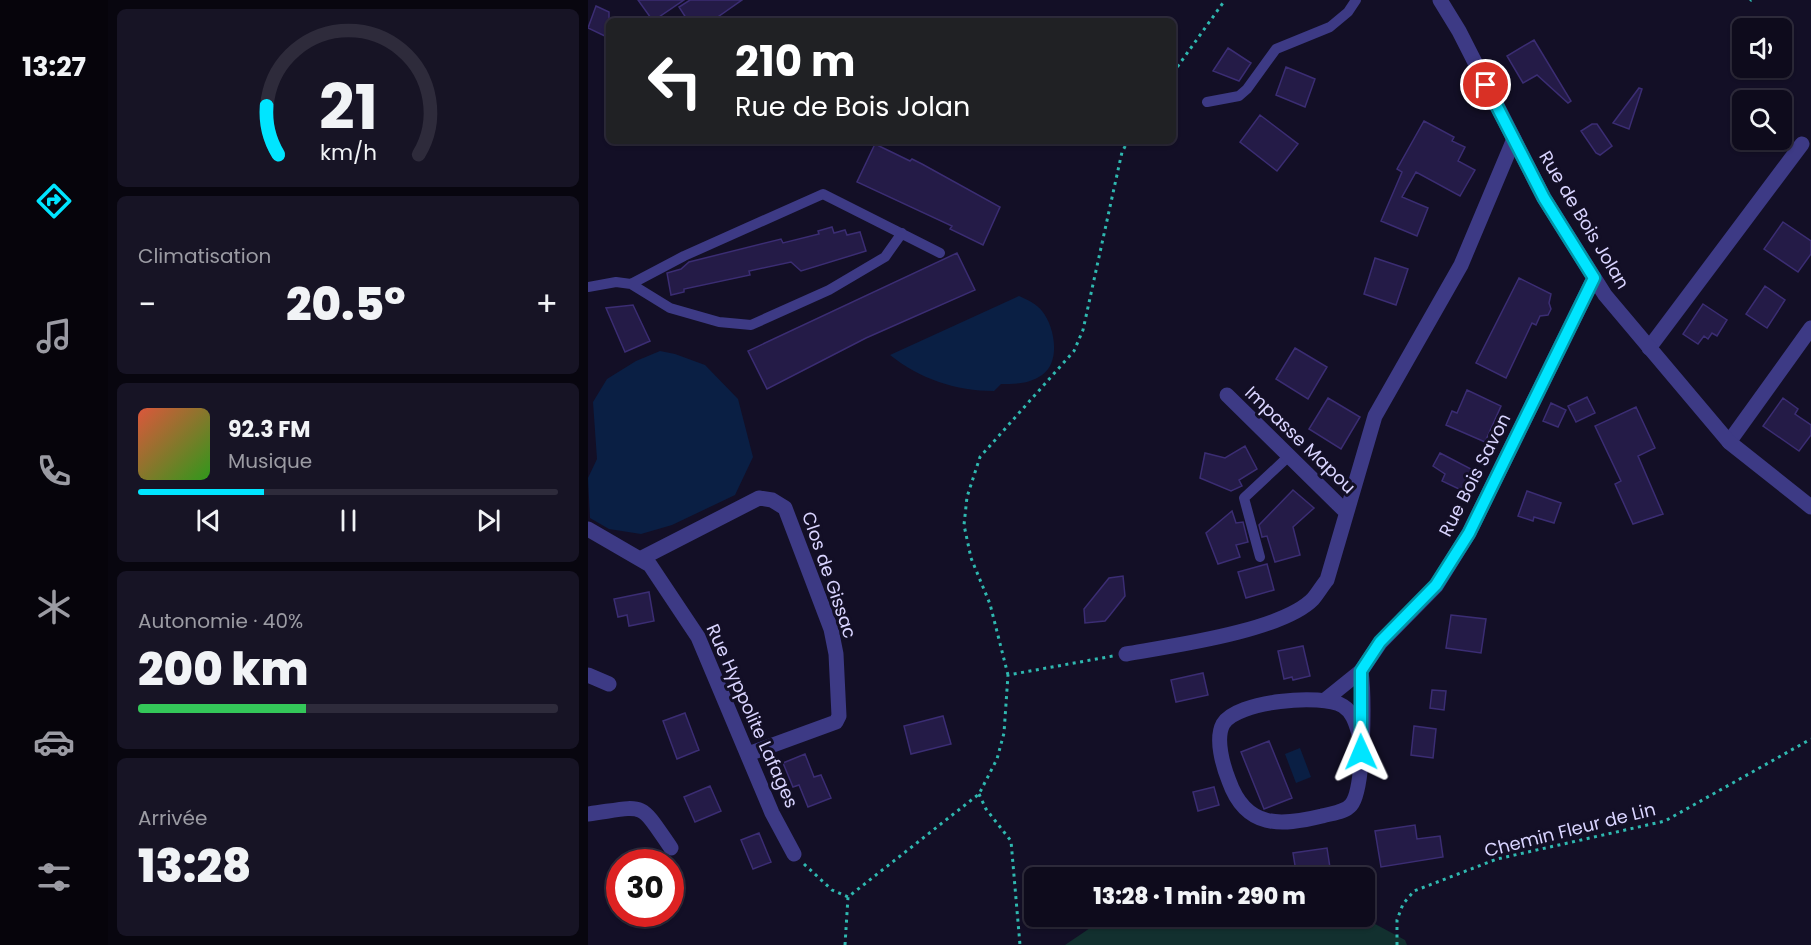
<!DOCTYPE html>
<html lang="fr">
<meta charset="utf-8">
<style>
:root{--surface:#0e0b1c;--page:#171425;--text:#f1f3f6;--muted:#9b9ba3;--line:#2e2b3b;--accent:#00e5ff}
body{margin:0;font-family:Poppins,sans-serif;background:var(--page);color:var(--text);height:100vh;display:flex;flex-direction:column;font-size:22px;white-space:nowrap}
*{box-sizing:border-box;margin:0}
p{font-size:20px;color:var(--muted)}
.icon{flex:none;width:33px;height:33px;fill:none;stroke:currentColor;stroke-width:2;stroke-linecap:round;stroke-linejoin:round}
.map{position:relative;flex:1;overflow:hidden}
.panel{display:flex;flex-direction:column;gap:9px;padding:9px;background:#08060f;width:480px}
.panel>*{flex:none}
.top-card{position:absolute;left:18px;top:18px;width:570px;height:126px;border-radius:9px;box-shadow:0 2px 4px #0004,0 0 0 2px var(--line);background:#202124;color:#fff;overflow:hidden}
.fabs{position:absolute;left:1144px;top:18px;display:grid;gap:12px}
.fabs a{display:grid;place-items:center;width:60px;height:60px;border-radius:9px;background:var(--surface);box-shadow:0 2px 4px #0004,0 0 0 2px var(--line);font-size:30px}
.speed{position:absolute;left:18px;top:849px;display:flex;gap:12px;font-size:30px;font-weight:700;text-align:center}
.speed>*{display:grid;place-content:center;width:78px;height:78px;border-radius:50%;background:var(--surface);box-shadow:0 2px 4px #0004,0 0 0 2px var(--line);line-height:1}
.speed .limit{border:9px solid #d22;background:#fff;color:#111}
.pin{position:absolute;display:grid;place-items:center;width:51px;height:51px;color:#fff;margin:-26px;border:3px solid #fff;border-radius:50%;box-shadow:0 2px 6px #0007}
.me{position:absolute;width:66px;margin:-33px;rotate:359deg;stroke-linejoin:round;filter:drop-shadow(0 0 4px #0008)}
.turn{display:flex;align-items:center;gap:21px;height:126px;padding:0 30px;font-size:27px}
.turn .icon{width:78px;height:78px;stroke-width:2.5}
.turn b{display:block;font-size:42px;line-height:51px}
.big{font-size:45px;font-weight:800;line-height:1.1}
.panel .widget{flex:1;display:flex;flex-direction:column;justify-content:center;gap:9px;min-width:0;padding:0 21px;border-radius:9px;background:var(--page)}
.panel .dial{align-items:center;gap:0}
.dial svg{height:156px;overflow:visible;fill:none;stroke:var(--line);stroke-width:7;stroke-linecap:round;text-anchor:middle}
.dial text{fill:var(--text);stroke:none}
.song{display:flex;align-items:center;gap:18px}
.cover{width:72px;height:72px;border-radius:9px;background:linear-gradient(135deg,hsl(10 70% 55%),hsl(110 70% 35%))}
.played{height:6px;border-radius:3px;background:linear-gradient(90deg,var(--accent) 30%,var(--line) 30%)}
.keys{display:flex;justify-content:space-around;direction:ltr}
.heat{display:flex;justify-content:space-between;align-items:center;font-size:33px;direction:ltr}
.charge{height:9px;border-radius:4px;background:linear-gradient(90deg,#34c759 40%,var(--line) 0)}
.trip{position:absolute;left:436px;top:867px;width:351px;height:60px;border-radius:9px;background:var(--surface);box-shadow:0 2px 4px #0004,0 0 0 2px var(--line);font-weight:800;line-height:60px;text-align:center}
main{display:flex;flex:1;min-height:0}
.tabs{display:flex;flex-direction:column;width:108px;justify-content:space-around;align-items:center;background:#06040b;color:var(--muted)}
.tabs .icon{width:42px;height:42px}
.tabs .current{color:var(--accent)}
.tabs b{font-size:27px;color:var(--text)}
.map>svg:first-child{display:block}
.green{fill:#12302f}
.water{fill:#0a1f44}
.building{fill:#241b47;stroke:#3b2d73;stroke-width:1.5}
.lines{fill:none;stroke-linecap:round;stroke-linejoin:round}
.path{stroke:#2fb8b0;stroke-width:3;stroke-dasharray:3 4.5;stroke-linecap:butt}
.service{stroke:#3d3a85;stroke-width:10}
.minor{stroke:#3d3a85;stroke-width:15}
.tertiary{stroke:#3d3a85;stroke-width:15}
.route-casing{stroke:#0095a6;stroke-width:15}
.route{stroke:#00e5ff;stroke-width:10}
.labels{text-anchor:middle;stroke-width:6;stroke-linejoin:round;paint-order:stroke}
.street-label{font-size:18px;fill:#d9d4ff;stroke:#130f26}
</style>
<main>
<nav class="tabs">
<b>13:27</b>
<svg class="icon current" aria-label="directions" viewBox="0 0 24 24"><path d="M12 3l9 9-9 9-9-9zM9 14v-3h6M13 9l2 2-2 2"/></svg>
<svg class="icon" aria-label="music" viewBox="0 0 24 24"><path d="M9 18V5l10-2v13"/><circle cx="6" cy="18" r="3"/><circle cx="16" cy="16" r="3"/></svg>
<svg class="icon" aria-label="phone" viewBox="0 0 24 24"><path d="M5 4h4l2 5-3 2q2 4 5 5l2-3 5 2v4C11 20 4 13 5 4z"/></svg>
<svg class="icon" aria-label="climate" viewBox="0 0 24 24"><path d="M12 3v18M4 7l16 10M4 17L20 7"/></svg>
<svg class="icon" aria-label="car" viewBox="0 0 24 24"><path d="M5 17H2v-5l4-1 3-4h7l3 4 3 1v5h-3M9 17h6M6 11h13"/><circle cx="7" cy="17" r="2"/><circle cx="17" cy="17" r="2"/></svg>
<svg class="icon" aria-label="filters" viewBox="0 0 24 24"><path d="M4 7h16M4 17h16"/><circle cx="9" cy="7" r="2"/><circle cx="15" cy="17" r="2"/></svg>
</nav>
<section class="panel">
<div class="widget dial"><svg viewBox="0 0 100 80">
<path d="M14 69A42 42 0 1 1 86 69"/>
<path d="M14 69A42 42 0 0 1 8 44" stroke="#00e5ff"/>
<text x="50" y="56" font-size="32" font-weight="700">21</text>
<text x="50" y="72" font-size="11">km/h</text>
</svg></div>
<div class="widget"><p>Climatisation</p>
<div class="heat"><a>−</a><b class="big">20.5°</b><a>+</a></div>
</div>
<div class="widget">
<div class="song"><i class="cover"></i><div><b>92.3 FM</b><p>Musique</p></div></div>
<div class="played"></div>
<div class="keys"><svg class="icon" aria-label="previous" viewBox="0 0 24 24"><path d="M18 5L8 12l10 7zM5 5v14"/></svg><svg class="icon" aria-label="pause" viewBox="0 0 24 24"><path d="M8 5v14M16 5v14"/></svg><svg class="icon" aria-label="next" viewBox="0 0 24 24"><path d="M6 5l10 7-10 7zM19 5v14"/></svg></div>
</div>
<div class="widget"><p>Autonomie · 40%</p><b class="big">200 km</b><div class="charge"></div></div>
<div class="widget"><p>Arrivée</p><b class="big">13:28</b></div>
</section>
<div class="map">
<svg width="1223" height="945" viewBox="0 0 1223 945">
<rect width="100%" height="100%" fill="#130f26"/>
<path class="green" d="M596,916L774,917L817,940L819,945H477L508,924Z"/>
<path class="water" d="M431,296C438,299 449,304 454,311C467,327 473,362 454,375C441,384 428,384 413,384L406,391C368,391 332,379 302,355Z
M72,351L87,354L117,365L150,399L165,457L147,495L84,525L53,534L21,529L2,518L0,478L9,459L5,402L19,379L48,361Z
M712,748L723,777L708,783L697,754Z"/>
<path class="building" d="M50,0H96L65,21Z
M102,0H154L124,21H100L91,7Z
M8,6L21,12V38L0,28Z
M946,40L983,101L980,103L949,75L935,83L919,56Z
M640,48L663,63L651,81L625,71Z
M698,67L727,79L717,107L688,95Z
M1051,88L1054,89L1041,129L1025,123Z
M672,115L710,144L689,171L652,142Z
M836,121L866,137L864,141L877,147L870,161L887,170L872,196L828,172L814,197L840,208L829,236L793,221L814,172L809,169Z
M1004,124H1009L1024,146L1012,155L1008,153L993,131Z
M287,144L322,161L324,159L334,164L412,207L395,245L362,229L364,226L269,182Z
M1195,222L1223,241V254L1210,272L1176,249Z
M244,227L246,233L257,230L259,235L272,232L278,251L213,271L203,262L161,271L162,275L96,289V292L83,295L79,273L93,269L101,262L193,239L195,243L231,234L230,231Z
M369,253L387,290L278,338L179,389L160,351Z
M787,258L820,269L808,305L776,294Z
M931,278L963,294L961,303L963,309L960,315L952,316L948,325L944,323L918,378L888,363Z
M1177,286L1197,300L1179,328L1158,314Z
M1115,304L1139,320L1129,336L1124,333L1120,339L1116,336L1110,344L1095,334Z
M45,305L62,341L37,352L18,308Z
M707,348L739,367L720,399L688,379Z
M879,390L913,406L897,442L858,425L864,411L869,413Z
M999,397L1007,413L988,422L980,406Z
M740,398L772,417L753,449L721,429Z
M1195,398L1210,409L1207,414L1223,425V435L1211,451L1175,426Z
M963,403L978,410L970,427L955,421Z
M1048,407L1067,448L1050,456L1075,514L1045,524L1027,484L1033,481L1007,426Z
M657,446L669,469L651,480L654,486L643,491L612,478L617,453L637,458Z
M852,453L883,469L873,490L854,481L857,474L845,466Z
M705,490L726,508L705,527L712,555L687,562L679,536L674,537L671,525Z
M939,491L973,503L966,523L946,517L945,521L930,516Z
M644,511L648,523L655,522L660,542L648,545L652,557L630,564L618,533Z
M679,564L686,590L658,598L650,572Z
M535,576L537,596L522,615L517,621L497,623L496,609L521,578Z
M61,592L66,621L41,626L39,615L30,617L26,599Z
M863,615L898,619L893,653L858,648Z
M715,646L722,676L705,680L704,677L696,679L690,651Z
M615,673L620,695L588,702L583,680Z
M844,690L858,691L856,710L842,708Z
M97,713L111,750L89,759L75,721Z
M355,716L363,744L323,754L316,726Z
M826,726L848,729L845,758L823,755Z
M681,741L704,798L676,809L653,752Z
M217,754L226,777L233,775L243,798L220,807L211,785L205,787L195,763Z
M122,786L133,811L107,822L96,797Z
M626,787L631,805L610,811L605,792Z
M827,825L829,839L852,836L855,857L793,867L787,831Z
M171,833L183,862L165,869L153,840Z
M739,848L743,874L709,878L705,853Z"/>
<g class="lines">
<path class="path" d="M1162,1L1163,0
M585,73L637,0
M420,675L402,604L383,558L376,525L379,497L392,457L486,351L495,330L534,152L540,141
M391,794L398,809L423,841L432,945
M216,864L244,890L260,897L391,794L409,759L416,733L420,675L525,656
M257,945L260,897
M809,945V920L815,904L826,891L909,859L1077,821L1223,739"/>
<path class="service" d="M619,102L651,96L659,89L688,49L742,27L760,12L768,0
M43,284L96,256L235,194L352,253
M0,287L28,282L43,284L82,308L131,322L163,325L241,290L297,257L314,233
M672,557L656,498L701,456"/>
<path class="minor" d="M1061,348L1214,144
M639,395L758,512
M1141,442L1223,328
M0,529L62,565L110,637L184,813L206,854
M52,559L171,498L184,500L197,508L243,629L248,654L251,716L248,722L160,754
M538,654C583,646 694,631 725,599C730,593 734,586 739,580L787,416L873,265L926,139
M0,675L21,684
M737,700L773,671L792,643L848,586L881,533L1006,278
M772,737C768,725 766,713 755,706C734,693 648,701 635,724C627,739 635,766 641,781C658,829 693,826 734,816C744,813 756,813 763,805C777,789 776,693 773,671
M0,814C59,806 50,800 83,848"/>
<path class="tertiary" d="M852,0L871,31L956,198L1017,295L1141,442L1223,507"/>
</g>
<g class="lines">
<g class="route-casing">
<path id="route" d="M773,752V671L792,642L848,585L881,533L1006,278L956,198L898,85"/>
</g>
<use href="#route" class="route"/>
</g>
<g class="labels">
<g class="street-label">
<text transform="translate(996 220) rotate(59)" y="6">Rue de Bois Jolan</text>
<text transform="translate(712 440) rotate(44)" y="6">Impasse Mapou</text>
<text transform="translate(887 475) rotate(-63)" y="6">Rue Bois Savon</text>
<text transform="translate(241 575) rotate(71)" y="6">Clos de Gissac</text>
<text transform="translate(164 716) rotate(66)" y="6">Rue Hyppolite Lafages</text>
<text transform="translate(982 830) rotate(-14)" y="6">Chemin Fleur de Lin</text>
</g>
</g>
</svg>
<div class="fabs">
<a><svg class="icon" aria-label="sound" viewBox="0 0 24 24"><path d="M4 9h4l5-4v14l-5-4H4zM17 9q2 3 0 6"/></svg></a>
<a><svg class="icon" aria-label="search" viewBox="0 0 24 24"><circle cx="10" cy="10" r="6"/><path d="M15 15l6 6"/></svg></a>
</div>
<div class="speed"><div class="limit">30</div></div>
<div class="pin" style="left:898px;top:85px;background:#d93025"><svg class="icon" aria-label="arrive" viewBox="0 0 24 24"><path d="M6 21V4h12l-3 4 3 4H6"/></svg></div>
<svg class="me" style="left:773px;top:752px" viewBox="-20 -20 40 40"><path d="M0-17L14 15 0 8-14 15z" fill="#00e5ff" stroke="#fff" stroke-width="4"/></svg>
<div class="trip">13:28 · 1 min · 290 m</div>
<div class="top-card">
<div class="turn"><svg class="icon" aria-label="left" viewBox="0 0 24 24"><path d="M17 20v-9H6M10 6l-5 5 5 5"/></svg><div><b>210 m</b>Rue de Bois Jolan</div></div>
</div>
</div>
</main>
